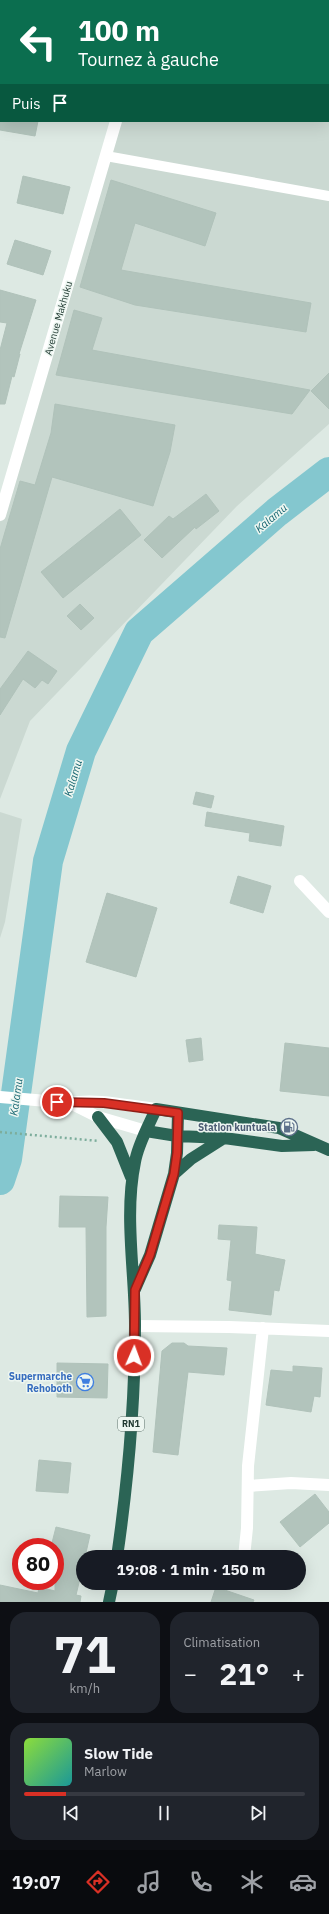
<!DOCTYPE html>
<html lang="fr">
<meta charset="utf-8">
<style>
:root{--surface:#171b24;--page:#20242c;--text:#f1f3f6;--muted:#9ea1a6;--line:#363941;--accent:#d93025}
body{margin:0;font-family:"IBM Plex Sans",sans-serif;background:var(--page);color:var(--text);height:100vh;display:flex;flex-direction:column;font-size:15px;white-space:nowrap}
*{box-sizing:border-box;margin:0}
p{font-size:13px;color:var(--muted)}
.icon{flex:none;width:22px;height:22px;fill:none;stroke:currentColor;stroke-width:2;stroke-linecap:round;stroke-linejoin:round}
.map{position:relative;height:1602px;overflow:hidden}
.side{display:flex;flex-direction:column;gap:10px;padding:10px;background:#0d0f14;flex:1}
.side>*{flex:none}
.hud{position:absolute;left:0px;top:0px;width:329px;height:122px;box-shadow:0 4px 16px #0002;background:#0b6e4f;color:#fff;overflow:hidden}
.speed{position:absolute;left:12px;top:1538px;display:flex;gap:8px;font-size:20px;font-weight:700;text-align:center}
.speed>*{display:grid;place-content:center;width:52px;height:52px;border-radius:50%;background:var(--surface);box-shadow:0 4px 16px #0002;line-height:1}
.speed .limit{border:6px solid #d22;background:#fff;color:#111}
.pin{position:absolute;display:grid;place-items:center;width:34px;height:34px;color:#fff;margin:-17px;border:2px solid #fff;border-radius:50%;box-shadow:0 1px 4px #0007}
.me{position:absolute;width:44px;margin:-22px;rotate:2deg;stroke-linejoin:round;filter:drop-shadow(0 0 3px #0008)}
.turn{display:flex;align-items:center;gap:14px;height:84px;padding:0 12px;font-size:18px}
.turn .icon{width:52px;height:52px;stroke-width:2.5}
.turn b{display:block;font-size:28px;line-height:34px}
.then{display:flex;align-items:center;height:38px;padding:0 12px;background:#0003;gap:8px;font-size:15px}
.big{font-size:30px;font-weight:700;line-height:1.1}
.side .widget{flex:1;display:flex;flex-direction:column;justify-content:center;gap:6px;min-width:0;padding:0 14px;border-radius:16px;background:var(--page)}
.side .dial{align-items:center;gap:0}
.dial b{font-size:52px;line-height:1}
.song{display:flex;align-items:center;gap:12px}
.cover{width:48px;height:48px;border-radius:6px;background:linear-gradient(135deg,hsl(90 70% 55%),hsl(180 70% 35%))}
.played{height:4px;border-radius:2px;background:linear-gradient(90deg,var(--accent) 15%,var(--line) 15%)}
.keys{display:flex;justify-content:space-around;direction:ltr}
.heat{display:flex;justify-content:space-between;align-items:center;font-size:22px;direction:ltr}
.side .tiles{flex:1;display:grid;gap:10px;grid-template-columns:1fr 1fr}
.widget:last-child{grid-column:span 2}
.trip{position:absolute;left:76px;top:1550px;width:230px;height:40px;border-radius:20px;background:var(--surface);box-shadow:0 4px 16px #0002;font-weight:700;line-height:40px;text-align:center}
.dock{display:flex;height:64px;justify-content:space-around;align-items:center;background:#090b0e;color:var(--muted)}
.dock .icon{width:28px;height:28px}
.dock .selected{color:var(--accent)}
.dock b{font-size:18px;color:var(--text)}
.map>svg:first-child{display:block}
.built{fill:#cbd9d2}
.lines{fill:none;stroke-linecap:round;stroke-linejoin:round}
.river{stroke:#84c7cf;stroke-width:30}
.building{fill:#b2c4bc;stroke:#b0c2ba}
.path{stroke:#7dad9c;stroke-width:2.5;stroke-dasharray:2 3;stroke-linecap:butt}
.lane{stroke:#fff;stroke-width:10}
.street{stroke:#fff;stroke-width:12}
.secondary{stroke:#fff;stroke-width:12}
.highway{stroke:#2b6455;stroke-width:12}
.route-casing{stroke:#8d1f18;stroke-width:10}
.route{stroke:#d93025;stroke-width:7}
.labels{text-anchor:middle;stroke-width:3;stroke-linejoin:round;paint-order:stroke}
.shield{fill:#edf6f1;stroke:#5d716a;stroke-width:1}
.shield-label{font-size:9px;font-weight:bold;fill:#1f3830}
.street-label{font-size:10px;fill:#1f3830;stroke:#edf6f1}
.service-label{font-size:10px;font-weight:bold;fill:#4e5e75;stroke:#edf6f1;text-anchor:end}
.shop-label{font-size:10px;font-weight:bold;fill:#366cbe;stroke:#edf6f1;text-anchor:end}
.water-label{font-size:11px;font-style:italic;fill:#1a6873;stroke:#edf6f1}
</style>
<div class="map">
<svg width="329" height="1602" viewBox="0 0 329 1602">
<rect width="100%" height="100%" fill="#dde9e3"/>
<path class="built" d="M151,0H329V424L237,506L30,721L0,799V522L116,121H328V1Z
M0,812L22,819L5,922L0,938Z"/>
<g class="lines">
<path class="river" d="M0,1180L7,1159L48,861L81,751L139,632L277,512L329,472"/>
</g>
<path class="building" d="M0,121H38L35,136L0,130Z
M23,176L70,187L63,214L17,203Z
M111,180L216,213L205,246L135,223L121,270L311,303L306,332L135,305L80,287Z
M15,240L51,251L43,275L7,264Z
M0,290L36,300L19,354H20L14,377L12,376L5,404H0V350L7,323L0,322Z
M74,310L102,318L92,350L310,390L292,414L56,375Z
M329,373V409L311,391Z
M55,404L175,425L170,452L153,506L52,477L5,638L0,637V549L20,481L35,485L51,433Z
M206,494L219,511L196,529L195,527L162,558L144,540L169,516L173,519Z
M120,509L141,535L63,598L41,572Z
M80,604L94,618L81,630L67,616Z
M28,651L57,671L48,684L42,680L35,688L23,679L0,715V689Z
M196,792L214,796L211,808L193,804Z
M207,812L284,826L281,846L249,841L250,833L205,826Z
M238,876L271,886L263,913L230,903Z
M107,893L157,908L136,977L86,962Z
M201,1038L203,1060L189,1062L186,1040Z
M285,1043L329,1048V1096L280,1091Z
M60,1196L108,1197L106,1227V1316L87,1317L86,1227H59Z
M219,1225L257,1227L255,1254L285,1260L279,1291L274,1290L271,1315L229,1310L232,1281L227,1280L231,1240L218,1239Z
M172,1343H184L188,1346L227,1348L224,1375L188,1372L178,1455L153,1452L162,1351Z
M57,1363L108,1364L107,1398L57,1397Z
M293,1366L322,1368L320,1397L314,1396L311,1412L266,1405L271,1370L293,1372Z
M39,1460L71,1463L68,1493L36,1491Z
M315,1494L329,1512V1523L300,1547L280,1522Z
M56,1527L90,1535L85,1557H83V1566L76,1595L81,1596L80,1602H0V1585L38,1593L39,1587L55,1591V1547H51Z
M216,1587L254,1600L253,1602H211Z"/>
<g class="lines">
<path class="path" d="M0,1132L99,1141"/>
<path class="lane" d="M106,156L329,196"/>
<path class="street" d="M149,1V0
M0,515L116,121
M300,881L329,912
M135,1326L229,1327L329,1331
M248,1486L291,1483L329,1485
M244,1557L247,1528L248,1466L263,1328"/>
<path class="secondary" d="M0,1097L70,1103C97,1098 129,1106 156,1109
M72,1104L98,1117L146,1131"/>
<path class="highway" d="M98,1117L117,1142L131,1177
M146,1131L177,1136L224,1138L282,1146L314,1145
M174,1174L191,1159L224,1138
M135,1289L150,1255L174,1174L177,1153L178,1113
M117,1557C128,1481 135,1403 135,1325C135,1272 124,1215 135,1162C138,1144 148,1127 156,1109L279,1128L329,1150
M109,1602L113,1583"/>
</g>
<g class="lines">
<g class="route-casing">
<path id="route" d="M57,1102L104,1103L178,1113L177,1153L174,1174L150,1255L135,1290L134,1356"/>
</g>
<use href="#route" class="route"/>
</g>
<defs>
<g id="fuel-ring" transform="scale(0.9)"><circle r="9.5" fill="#edf6f1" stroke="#5c6f8a" stroke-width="1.5"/><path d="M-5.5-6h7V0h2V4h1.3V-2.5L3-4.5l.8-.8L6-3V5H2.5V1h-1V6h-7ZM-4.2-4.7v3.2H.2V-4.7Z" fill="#5c6f8a"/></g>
<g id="supermarket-ring" transform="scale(0.9)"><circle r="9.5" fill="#edf6f1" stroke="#3f7fe0" stroke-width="1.5"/><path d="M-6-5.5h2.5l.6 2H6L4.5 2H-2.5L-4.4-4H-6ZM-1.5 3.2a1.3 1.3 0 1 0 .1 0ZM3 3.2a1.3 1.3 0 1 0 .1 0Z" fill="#3f7fe0"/></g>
</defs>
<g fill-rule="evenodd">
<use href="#fuel-ring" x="289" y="1127"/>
<use href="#supermarket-ring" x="85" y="1382"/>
</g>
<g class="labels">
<rect class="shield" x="118" y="1417" width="26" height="14" rx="3"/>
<g class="shield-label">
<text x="131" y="1427">RN1</text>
</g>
<g class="street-label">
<text transform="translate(58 318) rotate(-74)" y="4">Avenue Makhuku</text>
</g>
<g class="service-label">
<text x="276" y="1131">Station kuntuala</text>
</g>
<g class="shop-label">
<text x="72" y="1380">Supermarche<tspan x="72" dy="12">Rehoboth</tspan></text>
</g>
<g class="water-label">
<text transform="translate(271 518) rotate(-40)" y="4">Kalamu</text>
<text transform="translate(73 778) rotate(-73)" y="4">Kalamu</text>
<text transform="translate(16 1097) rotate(-82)" y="4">Kalamu</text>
</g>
</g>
</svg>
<div class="speed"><div class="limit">80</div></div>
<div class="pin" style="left:57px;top:1102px;background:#d93025"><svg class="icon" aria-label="arrive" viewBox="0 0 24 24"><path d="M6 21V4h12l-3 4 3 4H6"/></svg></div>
<svg class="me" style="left:134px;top:1356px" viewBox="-20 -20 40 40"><circle r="17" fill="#d93025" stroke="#fff" stroke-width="3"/><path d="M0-11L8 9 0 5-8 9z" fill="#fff"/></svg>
<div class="trip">19:08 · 1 min · 150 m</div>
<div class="hud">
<div class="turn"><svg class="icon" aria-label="left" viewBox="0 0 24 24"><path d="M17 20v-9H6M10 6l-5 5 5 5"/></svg><div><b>100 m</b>Tournez à gauche</div></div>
<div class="then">Puis<svg class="icon" aria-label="arrive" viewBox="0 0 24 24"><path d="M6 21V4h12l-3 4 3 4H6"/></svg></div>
</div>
</div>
<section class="side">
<div class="tiles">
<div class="widget dial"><b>71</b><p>km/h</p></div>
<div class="widget"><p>Climatisation</p>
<div class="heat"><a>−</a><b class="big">21°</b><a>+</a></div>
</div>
<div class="widget">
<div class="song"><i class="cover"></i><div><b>Slow Tide</b><p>Marlow</p></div></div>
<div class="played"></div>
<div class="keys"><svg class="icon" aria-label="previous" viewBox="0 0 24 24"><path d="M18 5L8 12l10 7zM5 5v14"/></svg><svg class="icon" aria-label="pause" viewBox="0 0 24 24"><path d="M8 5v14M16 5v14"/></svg><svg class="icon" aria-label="next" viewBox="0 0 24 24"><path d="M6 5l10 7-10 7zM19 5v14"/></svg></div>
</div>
</div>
</section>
<nav class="dock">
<b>19:07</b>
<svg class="icon selected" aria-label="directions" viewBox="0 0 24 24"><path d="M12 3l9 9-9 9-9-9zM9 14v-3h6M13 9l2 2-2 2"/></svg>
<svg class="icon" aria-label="music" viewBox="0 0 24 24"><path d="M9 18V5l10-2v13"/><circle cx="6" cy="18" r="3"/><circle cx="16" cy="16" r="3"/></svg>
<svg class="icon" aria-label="phone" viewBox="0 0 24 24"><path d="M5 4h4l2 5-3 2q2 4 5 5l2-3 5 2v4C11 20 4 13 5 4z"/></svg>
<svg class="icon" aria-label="climate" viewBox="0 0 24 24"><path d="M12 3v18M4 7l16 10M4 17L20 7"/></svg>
<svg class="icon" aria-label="car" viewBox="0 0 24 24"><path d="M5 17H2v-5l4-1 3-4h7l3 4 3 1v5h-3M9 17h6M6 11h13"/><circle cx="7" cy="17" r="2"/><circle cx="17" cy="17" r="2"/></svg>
</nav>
